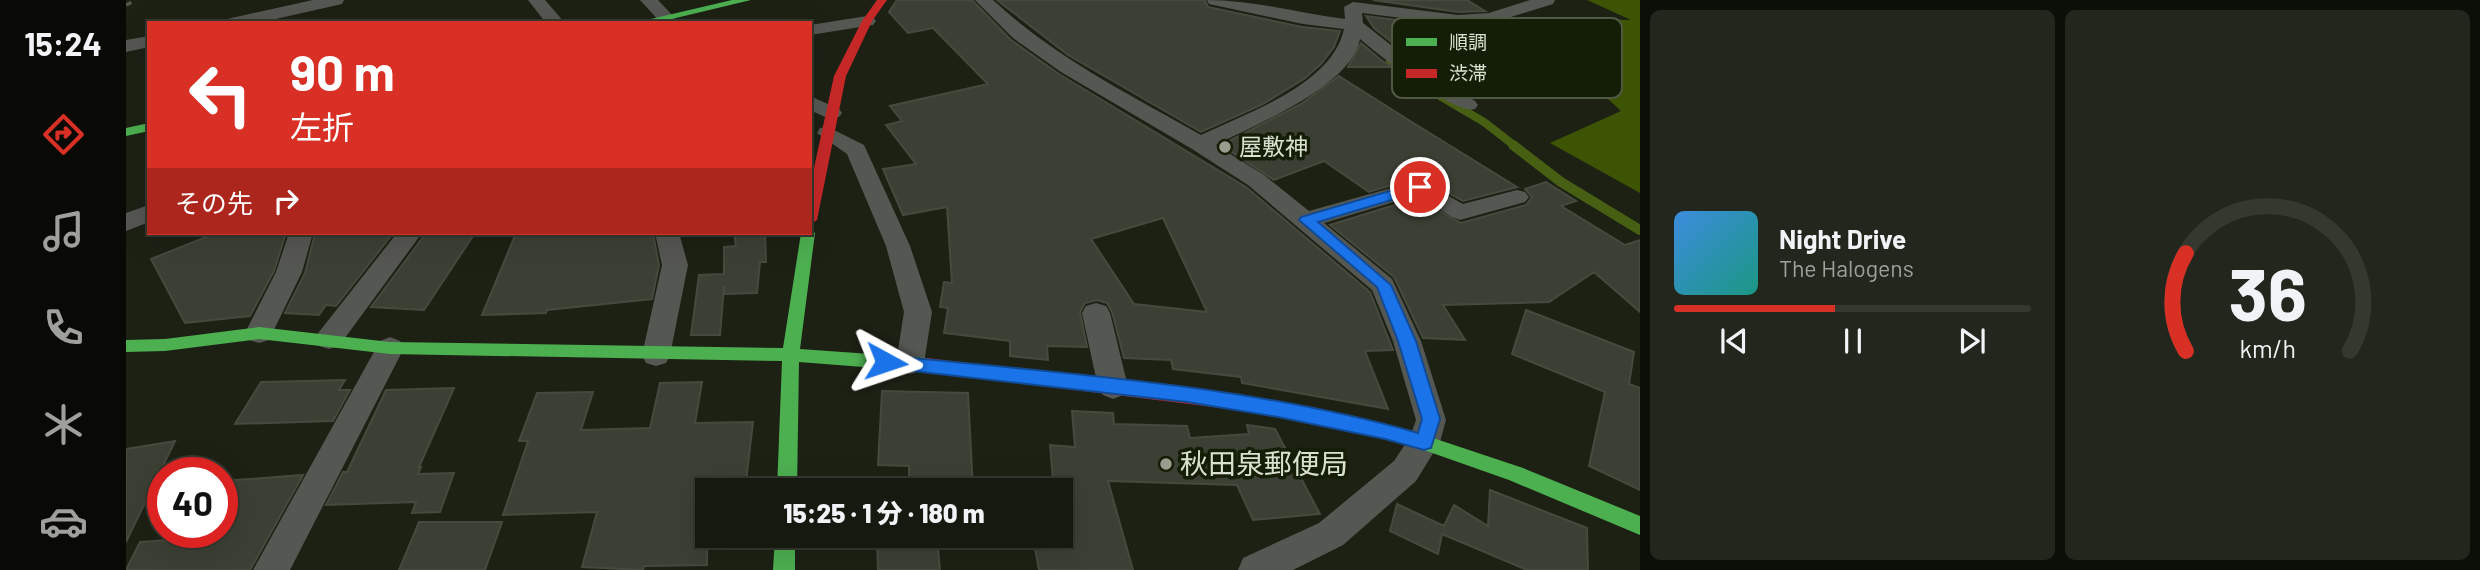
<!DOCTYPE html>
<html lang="ja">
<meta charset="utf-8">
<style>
:root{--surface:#16190f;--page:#23261d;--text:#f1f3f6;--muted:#9ea09e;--line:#35382f;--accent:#d93025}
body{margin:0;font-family:Barlow,"Noto Sans JP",sans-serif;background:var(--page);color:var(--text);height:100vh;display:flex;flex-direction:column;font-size:26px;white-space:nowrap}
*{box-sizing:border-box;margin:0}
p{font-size:23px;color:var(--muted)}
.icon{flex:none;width:38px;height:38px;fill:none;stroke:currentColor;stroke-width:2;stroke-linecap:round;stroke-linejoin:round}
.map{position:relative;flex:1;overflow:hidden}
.sheet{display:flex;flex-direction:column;gap:10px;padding:10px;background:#0c0e08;width:840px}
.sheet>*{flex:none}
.banner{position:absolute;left:21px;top:21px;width:665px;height:214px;border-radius:0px;box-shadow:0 7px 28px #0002,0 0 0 2px var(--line);background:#d93025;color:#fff;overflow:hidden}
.speed{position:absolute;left:21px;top:457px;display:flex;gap:14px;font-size:35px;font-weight:700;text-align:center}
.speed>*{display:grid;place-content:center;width:91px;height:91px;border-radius:50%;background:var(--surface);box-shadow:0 7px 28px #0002,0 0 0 2px var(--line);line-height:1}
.speed .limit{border:10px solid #d22;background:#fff;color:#111}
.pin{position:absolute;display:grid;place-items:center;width:60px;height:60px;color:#fff;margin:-30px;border:4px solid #fff;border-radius:50%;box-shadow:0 2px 7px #0007}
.me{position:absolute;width:77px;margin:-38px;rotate:95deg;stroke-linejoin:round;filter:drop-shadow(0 0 5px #0008)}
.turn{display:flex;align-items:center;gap:24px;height:147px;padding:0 28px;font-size:32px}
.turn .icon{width:91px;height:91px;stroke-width:2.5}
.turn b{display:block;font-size:49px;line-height:60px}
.then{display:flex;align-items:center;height:66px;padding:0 28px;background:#0003;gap:14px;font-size:26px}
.sheet .tile{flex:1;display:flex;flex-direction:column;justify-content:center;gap:10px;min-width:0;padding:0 24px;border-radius:10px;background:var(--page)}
.sheet .dial{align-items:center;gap:0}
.dial svg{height:182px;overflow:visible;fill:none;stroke:var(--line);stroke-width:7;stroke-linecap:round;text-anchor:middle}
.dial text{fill:var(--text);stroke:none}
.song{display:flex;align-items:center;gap:21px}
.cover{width:84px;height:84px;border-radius:10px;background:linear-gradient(135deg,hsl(210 70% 55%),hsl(170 70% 35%))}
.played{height:7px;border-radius:4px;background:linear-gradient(90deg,var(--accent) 45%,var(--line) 45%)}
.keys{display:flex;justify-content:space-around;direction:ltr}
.sheet .tiles{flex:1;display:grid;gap:10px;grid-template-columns:repeat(2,1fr)}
.trip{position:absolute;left:569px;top:478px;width:378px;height:70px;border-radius:0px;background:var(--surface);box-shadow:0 7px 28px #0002,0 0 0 2px var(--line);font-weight:800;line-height:70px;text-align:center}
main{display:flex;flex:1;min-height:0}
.menu{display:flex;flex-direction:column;width:126px;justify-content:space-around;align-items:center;background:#090a06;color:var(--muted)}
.menu .icon{width:49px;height:49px}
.menu .active{color:var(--accent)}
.menu b{font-size:32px;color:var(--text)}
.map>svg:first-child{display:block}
.forest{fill:#3d5404}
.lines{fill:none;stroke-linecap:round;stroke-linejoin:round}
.stream-far1{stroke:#475f12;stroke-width:8}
.stream{stroke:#475f12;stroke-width:10}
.building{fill:#3c4034;stroke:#464a3e;stroke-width:2;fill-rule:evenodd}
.street{fill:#555752;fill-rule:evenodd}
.fast{fill:#4caf50;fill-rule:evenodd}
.jam{fill:#c62828;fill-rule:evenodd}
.rail{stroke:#54574f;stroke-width:3.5;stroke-dasharray:6 6;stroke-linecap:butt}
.route{fill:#1a73e8;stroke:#114b97;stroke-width:2}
.poi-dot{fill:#989e8f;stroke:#141d05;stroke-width:2.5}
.labels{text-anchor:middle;stroke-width:7;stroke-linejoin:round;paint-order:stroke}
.poi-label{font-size:23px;fill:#dae1d1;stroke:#141d05;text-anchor:start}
.near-poi-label{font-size:28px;fill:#dae1d1;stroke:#141d05;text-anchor:start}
.key{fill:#141d05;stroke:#4f5842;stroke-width:2}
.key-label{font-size:19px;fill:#dae1d1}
</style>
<main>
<nav class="menu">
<b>15:24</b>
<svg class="icon active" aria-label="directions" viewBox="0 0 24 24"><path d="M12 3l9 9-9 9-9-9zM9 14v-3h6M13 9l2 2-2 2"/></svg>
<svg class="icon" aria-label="music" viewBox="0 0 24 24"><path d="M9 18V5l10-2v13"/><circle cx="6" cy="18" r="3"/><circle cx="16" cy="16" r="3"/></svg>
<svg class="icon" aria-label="phone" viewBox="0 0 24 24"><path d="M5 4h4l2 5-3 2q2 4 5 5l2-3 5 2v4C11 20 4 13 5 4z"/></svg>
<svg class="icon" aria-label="climate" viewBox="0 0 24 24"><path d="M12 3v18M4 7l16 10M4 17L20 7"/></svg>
<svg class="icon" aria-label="car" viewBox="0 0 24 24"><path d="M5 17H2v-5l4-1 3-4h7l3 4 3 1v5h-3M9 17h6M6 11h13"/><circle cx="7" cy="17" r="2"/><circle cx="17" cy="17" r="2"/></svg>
</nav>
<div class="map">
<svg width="1514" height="570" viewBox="0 0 1514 570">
<rect width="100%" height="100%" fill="#1d2114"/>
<path class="forest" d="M1461,0H1514V193L1424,143L1495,111L1394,17L1505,20Z"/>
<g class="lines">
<path class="stream-far1" d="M1264,62L1280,76L1358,122L1389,146"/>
<path class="stream" d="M1387,145L1435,182L1514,230"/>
</g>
<path class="building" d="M771,0H846L885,40L933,74L1120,187L1244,292L1267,350L1239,351L1262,409L1116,383L1115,377L1047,369L1045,360L998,358L986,312L981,303L971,300L959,303L954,312L961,347L921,346L922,360L884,356V341L818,333L822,308L814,307L818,282L826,283L821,207L777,215L757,169L790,164L760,125L776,121L764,106L862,84L807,28L782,33L763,12ZM1037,218L1081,312L1008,304L965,239Z
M871,0H1079L1082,7L1176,27L1214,31L1208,47L1195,64L1178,79L1137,104L1075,132L942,55Z
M1247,0H1341L1359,11L1332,12Z
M1240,16L1332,28L1365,26L1378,22L1422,49L1397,52L1412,62L1371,66L1399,94H1351L1327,68H1301L1282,55L1248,28Z
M1235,43L1255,60L1266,67H1222Z
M1213,76L1281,119L1391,187L1337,201L1293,177L1243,192L1198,161L1148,180L1095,145L1175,104Z
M1420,182L1450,201L1435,206L1499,245L1514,240V312L1468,272L1423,302L1317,305L1339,340L1297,338L1268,277L1204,225L1291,198L1335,223L1400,205L1406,197L1399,189Z
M90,233H160L148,271L124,316L59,323L25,259Z
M189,233L265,236L210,306L200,305L193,315L159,313L179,273Z
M300,233H349L298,310L245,307Z
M390,233H527L533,265L526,299L421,310L420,313L356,315Z
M608,233H639L640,262H634L631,293L599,294L598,286L594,335H565L573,275L598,274V247L610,246Z
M1400,310L1508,352L1503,384L1514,388V490L1463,466L1479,392L1386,354Z
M219,380L213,390H224L207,421L109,424L135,382Z
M576,382L569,423L627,422L619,490H581V565L518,566L517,570L456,567L471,512L377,515L402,441H393L411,393L467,392L455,430L524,428L534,383Z
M328,388L293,467H295L292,474L328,473L314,512L286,513L290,502L200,505L217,472H221L260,390Z
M756,391L842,393L847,490H783V466L752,465Z
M946,411L987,413L988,424L1061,426L1064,438L1123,434L1121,425L1149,429L1194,514L1127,520L1111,485L982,481L1007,570H913L907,538H894V536H934V490H917H928L924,445L949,447Z
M49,441L0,542V449Z
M177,475L124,570H0L14,542L57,539L61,532H96V481Z
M1364,490L1461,528L1462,570H1401L1316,534L1312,554L1264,531L1271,504L1318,526L1328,505L1362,526Z
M293,522H376L359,570H273Z
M751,536H825H811L814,570H752Z"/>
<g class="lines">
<path class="street" d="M187,0H218L216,4L132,23H98L101,19Z
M402,0H419L439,23H420Z
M514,0H532L549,18L542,23L534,22Z
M849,0H867C928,57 1002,94 1075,135C1122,112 1206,85 1218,29L1177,24L1083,4L1081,0C1127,0 1172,13 1219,19L1218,7L1227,2L1332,15L1363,13L1404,0H1429L1427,4L1365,23L1332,25L1236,13L1237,23L1280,57L1349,101L1352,105L1349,109C1328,115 1253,55 1234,39C1225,87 1130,124 1090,145L1138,175L1183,211L1294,180L1337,204L1391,190L1399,192L1403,197L1399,202L1334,220L1326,217L1291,195L1198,223L1266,279L1295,341L1320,420L1314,442L1290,481L1217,545L1167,570H1112L1117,558L1193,523L1268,461L1284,437L1290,420L1267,341L1246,290L1122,185L1066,149L935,72L887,38Z
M741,16L747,17L750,21L747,25L684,35V25Z
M23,36V47L0,52V40Z
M684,96L713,109L716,113L713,117H699L684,110Z
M702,127L738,145L784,246L806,312L798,363L794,371L784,374L774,371L770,363L778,312L760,246L721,154L691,133L694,128Z
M23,205V222L0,231V213Z
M163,233H187L176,272L143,340L133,343L123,340L119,333L150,272Z
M271,233H296L213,346L203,349L193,346L189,339L193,332Z
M529,233H553L562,265L544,355L540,363L530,366L520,363L516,355L536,265Z
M970,303L980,306L984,313L1002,387L997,395L987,399L977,395L972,387L956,313L960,306Z
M264,337L274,341L278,348L164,570H127L254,341Z"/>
<path class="fast" d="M606,0H625L529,23H508Z
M23,123V131L0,136V128Z
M684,229L689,233L674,349L801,358L807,360L810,365L807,370L801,372L673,362L671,490H651L656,361L264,354L133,339L39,351L0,352V340L39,339L133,327L264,342L657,348L675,233H684Z
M1104,395L1224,415L1295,434L1397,468L1514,516V535L1383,480L1295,449L1224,430L1098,407L1095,402L1098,397Z
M649,536H669V570H647Z"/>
<path class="jam" d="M751,0H761L746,21L720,76L691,220L684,225V186L708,76L736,21Z
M801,358L1104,395L1110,397L1113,402L1110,407L1104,409L801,372L795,370L792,365L795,360Z"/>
<path class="rail" d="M0,5L11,0"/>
</g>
<path class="route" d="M1294,182L1299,184V190L1192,222L1265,285L1290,341L1314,419L1305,448L1298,450L1259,439L1152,417L1061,402L760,368L754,366L751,362L754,357L760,355C937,374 1119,384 1292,433L1296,419L1272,341L1251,287L1173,220L1175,217Z"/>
<g class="poi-dot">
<circle cx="1099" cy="147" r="7"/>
<circle cx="1040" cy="464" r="7"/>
</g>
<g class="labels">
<g class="poi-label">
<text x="1113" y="155">屋敷神</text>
</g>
<g class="near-poi-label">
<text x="1054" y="474">秋田泉郵便局</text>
</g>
</g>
<rect x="1266" y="18" width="230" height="80" rx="10" class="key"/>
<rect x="1280" y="38" width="31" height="8" fill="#4caf50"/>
<rect x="1280" y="69" width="31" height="9" fill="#c62828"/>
<g class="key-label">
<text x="1323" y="49">順調</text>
<text x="1323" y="80">渋滞</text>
</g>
</svg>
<div class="speed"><div class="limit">40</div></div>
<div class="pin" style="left:1294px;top:187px;background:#d93025"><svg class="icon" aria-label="arrive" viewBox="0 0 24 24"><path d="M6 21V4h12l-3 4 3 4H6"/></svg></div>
<svg class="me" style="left:760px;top:362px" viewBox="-20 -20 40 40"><path d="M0-17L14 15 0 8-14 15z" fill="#1a73e8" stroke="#fff" stroke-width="4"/></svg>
<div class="trip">15:25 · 1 分 · 180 m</div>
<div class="banner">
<div class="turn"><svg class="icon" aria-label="left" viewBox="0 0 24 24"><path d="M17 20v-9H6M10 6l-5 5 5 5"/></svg><div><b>90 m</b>左折</div></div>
<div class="then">その先<svg class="icon" aria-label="right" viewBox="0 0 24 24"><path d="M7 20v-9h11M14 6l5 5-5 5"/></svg></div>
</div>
</div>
<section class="sheet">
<div class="tiles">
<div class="tile">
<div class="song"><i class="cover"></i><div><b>Night Drive</b><p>The Halogens</p></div></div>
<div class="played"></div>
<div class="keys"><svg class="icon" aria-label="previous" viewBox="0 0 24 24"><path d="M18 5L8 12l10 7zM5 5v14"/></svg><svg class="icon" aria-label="pause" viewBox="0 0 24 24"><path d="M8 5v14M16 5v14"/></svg><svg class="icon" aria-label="next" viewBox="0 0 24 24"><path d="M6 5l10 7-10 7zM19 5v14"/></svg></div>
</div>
<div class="tile dial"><svg viewBox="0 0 100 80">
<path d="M14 69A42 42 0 1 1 86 69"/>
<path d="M14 69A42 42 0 0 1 14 26" stroke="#d93025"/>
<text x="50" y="56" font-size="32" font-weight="700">36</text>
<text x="50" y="72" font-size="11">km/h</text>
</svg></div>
</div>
</section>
</main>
